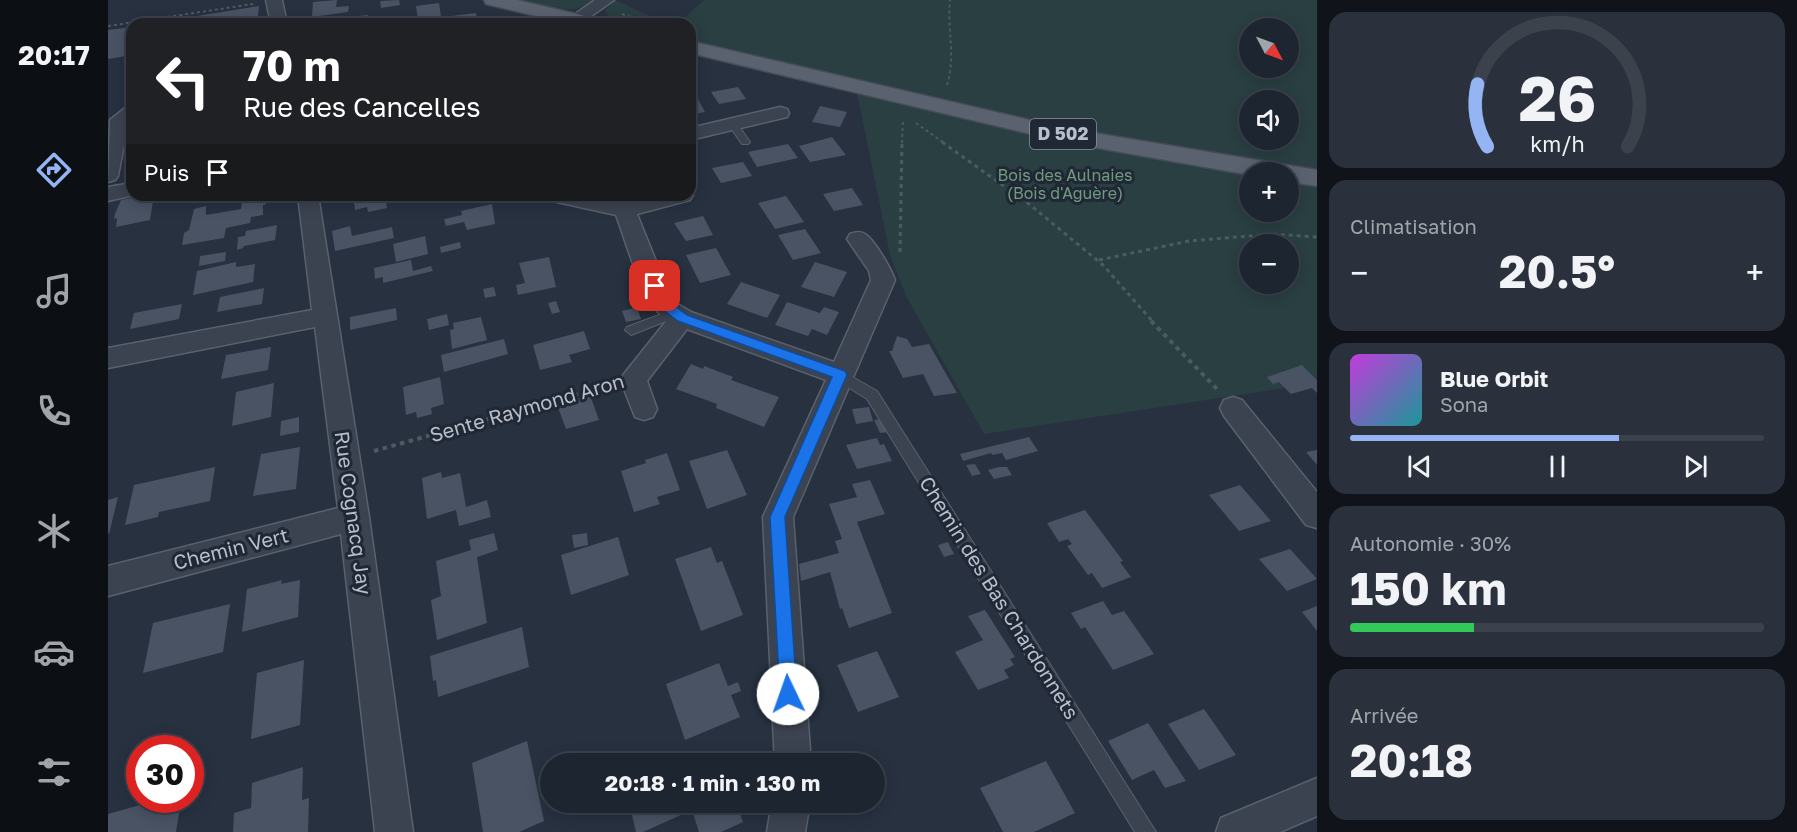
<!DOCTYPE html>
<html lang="fr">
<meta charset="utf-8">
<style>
:root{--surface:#1d2530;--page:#2a313c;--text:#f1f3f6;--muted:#a0a5ab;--line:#3b424c;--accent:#94b4f3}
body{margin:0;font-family:"Golos Text",sans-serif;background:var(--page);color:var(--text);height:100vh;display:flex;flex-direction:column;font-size:22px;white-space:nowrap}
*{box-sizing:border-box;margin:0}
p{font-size:20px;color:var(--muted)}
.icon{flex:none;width:33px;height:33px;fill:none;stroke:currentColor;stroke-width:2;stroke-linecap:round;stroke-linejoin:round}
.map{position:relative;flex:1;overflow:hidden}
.details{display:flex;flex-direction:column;gap:12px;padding:12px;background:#10141a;width:480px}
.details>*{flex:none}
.hud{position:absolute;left:18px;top:18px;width:570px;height:183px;border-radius:18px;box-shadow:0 3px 15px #0003,0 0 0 2px var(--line);background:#202124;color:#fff;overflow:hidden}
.needle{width:39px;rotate:131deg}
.buttons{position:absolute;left:1131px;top:18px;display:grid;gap:12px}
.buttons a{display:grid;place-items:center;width:60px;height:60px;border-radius:50%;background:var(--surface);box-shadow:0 3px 15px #0003,0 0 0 2px var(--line);font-size:30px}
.speed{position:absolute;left:18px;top:735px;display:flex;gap:12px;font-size:30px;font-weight:700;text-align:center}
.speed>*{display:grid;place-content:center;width:78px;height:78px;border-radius:50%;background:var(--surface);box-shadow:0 3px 15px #0003,0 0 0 2px var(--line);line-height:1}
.speed .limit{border:9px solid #d22;background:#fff;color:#111}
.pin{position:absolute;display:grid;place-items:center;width:51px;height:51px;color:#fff;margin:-26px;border-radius:12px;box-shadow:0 3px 9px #0006}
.me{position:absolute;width:66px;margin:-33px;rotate:357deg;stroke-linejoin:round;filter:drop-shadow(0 0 4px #0008)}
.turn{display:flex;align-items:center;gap:21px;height:126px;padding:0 18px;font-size:27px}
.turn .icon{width:78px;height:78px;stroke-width:2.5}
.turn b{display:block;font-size:42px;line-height:51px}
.then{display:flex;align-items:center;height:57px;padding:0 18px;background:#0003;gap:12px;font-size:22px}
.big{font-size:45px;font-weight:700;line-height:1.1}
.details .card{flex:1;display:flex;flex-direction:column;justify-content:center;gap:9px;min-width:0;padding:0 21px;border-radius:18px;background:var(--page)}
.details .dial{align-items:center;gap:0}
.dial svg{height:156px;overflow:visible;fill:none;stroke:var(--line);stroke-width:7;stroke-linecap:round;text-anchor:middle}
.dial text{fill:var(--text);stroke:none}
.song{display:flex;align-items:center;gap:18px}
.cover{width:72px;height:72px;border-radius:9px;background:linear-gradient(135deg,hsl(290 70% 55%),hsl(180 70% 35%))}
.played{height:6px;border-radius:3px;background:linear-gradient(90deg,var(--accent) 65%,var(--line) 65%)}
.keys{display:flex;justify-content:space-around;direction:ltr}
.heat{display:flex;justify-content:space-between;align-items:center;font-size:33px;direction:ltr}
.charge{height:9px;border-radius:4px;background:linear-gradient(90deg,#34c759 30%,var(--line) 0)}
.trip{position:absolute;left:432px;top:753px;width:345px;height:60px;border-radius:30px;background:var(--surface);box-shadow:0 3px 15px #0003,0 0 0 2px var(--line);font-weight:700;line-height:60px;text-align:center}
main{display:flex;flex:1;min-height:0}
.menu{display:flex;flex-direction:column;width:108px;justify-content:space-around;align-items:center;background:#0c0f13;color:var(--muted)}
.menu .icon{width:42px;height:42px}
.menu .selected{color:var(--accent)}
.menu b{font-size:27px;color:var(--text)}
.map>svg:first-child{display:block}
.green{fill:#2a3f42;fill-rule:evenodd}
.building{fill:#495364}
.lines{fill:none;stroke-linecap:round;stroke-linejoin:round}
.service-casing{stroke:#59616d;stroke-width:2}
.minor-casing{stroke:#59616d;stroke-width:3}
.primary-casing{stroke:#454c59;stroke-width:3}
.path-far2{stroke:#4a5c60;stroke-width:2;stroke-dasharray:3 3;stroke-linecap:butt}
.path-far1{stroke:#4a5c60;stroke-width:3;stroke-dasharray:4 4;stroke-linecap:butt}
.path{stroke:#4a5c60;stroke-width:4;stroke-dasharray:4.5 4.5;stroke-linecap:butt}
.service{fill:#3c4350;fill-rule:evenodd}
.minor{fill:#3c4350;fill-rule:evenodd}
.primary{fill:#5a6270;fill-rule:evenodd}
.route{fill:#1a73e8;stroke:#114b97;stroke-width:1.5}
.labels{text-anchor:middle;stroke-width:6;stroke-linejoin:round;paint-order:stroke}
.far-park-label{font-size:16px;fill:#719a7c;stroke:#202836}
.shield{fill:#202836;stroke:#8a919e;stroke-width:1.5}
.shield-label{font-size:18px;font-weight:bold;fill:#b8beca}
.street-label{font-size:20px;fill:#b8beca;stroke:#202836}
</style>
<main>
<nav class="menu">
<b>20:17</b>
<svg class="icon selected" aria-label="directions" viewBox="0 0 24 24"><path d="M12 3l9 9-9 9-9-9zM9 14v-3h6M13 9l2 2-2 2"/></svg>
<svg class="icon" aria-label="music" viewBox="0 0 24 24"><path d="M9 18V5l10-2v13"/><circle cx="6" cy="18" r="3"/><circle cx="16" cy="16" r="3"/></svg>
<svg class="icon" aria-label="phone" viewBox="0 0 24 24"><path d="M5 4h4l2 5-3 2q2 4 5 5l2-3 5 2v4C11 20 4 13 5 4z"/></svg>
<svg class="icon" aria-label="climate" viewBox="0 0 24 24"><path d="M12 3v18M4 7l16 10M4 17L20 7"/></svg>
<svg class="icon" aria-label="car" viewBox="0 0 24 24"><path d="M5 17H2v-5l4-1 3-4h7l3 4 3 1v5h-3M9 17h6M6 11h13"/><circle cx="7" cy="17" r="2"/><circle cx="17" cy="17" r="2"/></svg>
<svg class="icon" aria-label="filters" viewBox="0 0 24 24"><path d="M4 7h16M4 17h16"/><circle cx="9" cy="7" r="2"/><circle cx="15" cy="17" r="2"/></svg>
</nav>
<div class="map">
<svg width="1209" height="832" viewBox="0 0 1209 832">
<rect width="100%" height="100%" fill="#273140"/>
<path class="green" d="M414,0H482L485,1C466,18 436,5 414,0Z
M507,0L560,24H515L505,21L497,11Z
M596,0H1209V383L876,434L798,296L782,255L747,83L582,41V24H570ZM1142,28H1180V68H1142ZM1142,100H1180V140H1142ZM1142,172H1180V212H1142ZM1142,244H1180V284H1142Z"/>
<path class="building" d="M229,0L228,7L241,6L240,12L204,17L205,2Z
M291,0L292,5L273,8L272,1Z
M331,3L333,17L310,20L308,6Z
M151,6L149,24H88L89,16Z
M368,13L370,24H336L335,17Z
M260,15V24H240V17Z
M24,27V55L0,59V30Z
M630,87L638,99L611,104L603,92Z
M590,99L597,112L587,114L582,101Z
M712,106L739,112L732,127L704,122Z
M724,137L738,155L702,162L691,146Z
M680,144L690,158L649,167L640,152Z
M635,162L644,176L613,183L604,168Z
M744,188L755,205L726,211L715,194Z
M39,195H51L50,200L45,201L42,220L8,227L9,218L6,219L7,214L13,200Z
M123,195L164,196L159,197L158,204L155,205V215L143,217L142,223L118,228L116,238L74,245L76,233L81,230L86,209L98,206V215L133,209L134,201L121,203Z
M245,195H277L279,208L260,212L259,207L247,210Z
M678,196L696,222L667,229L650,203Z
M384,204L387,224L359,230L356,222L338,226L336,219L354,215L353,211Z
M595,216L605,235L578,241L566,223Z
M169,225L167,240L136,246L135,248L129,250L130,237L137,236L138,231Z
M242,226L244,236L284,227L286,238L227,251L224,231Z
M697,229L713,253L685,260L670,235Z
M317,236L320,254L288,262L285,244Z
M352,242L353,248L333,253L332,247Z
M608,248L623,275L592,283L578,255Z
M118,252L117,261L91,266L92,256Z
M441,257L448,287L410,295L408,285L417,283L411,263Z
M303,260L305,271L323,266L325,271L275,283V277L267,279L266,268Z
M128,262V267L147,264L145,282L85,295L89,271Z
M707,262L739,272L726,297L693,287Z
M633,282L672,295L659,318L619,304Z
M386,287L388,296L377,298L375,289Z
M156,288L154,304L109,312L112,297Z
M448,301L452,312L444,314L440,303Z
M679,302L712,313L716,307L731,312L719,335L704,329L700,336L667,325Z
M74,304L71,319L22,329L26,313Z
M529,307L533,319L518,322L514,311Z
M288,308L289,320L242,330V317Z
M339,314L341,325L321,330L319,319Z
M373,317L379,340L344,349L342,330L346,329L345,323Z
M476,331L482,349L461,355L464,362L432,370L425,345Z
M789,336L799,339L804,347L821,344L849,393L826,396L815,374L795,378L781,351H784Z
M396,339L400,354L336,372L333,355Z
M163,347L160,370L113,379L118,355Z
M583,364L595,369L596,366L625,377L623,380L671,397L656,427L608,408L609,404L568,389Z
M1194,365L1209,380V393L1204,388L1183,394L1171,382L1165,384L1159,377Z
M332,377L336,404L323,408L324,414L309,418L308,412L298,415L295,387Z
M166,383L163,417L124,426L128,392Z
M482,395L491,420L458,429L449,405Z
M761,407L765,421L748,424L744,409Z
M191,417V432L172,436L173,421Z
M774,419L781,432L772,433L766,420Z
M921,437L930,451L898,460L894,453L884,455L883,453L855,461L852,454Z
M769,438L772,445L776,444L784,461L749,469L738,445Z
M192,447L188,489L145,496L153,454Z
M619,450L639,495L599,509L581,461Z
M1209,450V465L1198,452Z
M559,453L572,490L549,497L552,504L526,512L513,471L538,463L537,460Z
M867,464L873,474L864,476L858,465Z
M107,467L102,501L51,512L50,517L17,525L26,485Z
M891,467H899L904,475L886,479L880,470Z
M333,472L334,478L352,473L358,507L379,500L383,517L351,526L348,510L319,519L314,478Z
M762,480L777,514L749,522L784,613L741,628L734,608L732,609L722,572L693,581L691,564L731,553L727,541L734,539L721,504L749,497L744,484Z
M1132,485L1163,521L1131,531L1101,495Z
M10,497L1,534L0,533V500Z
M977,510L1015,561L1012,562L1023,577L994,588L984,573L980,575L959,546L964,544L960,539L951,542L939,523Z
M386,533L390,550L369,557L379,623L329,640L323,600L333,596L328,561L363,550L361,540Z
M479,533L480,545L466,548L464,535Z
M510,537L521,575L463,595L453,555Z
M840,542L846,554L836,557L830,545Z
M603,547L609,563L614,561L635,615L593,631L567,559Z
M1182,549L1209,579L1179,591L1151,559Z
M174,580L173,584L192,580L190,617L134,632L139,589Z
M995,601L1004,615L1016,611L1046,654L1005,670L977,627L973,629L963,613Z
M122,604L115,652L35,673L45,623Z
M1209,606V631L1194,612Z
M877,610L907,657L902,659L906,665L896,670L901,678L870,690L847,652L875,640L860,616Z
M414,627L421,667L330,697L328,680L325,681L322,656Z
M769,651L791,697L750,712L729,665Z
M196,660L192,725L143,739L149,673Z
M611,663L620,686L630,682L633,691L623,695L632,717L577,740L558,684Z
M1096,709L1128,755L1091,770L1060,724Z
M1040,723L1078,781L1057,788L1046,770L1024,780L1000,741Z
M419,741L436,821L411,832H375L364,763Z
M663,754L662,764H641V763Z
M938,761L967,813L926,832H895L872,788Z
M195,767L194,800L201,798L200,832H125L126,813L143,808L144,783Z
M50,800H73L68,832H0V814Z
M551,802H640L641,807L631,811L635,822L613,832H591L584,810L535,832H528L524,815Z"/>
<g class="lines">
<g class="service-casing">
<path id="service" d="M622,122H628L642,142L640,144H634L620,124Z
M567,309L571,310L573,313L571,316L523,335L517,330L519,327Z
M732,370L769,391L1048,832H1027L759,399L727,379L726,375L727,371Z"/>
</g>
<g class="minor-casing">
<path id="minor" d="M158,0H174L179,24H163Z
M487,0H506L472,24H453Z
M24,106V120L20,123L10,176L7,180L0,182L2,120L17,108Z
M672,107L679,109L681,113L679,117L582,140V128Z
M24,183L26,195L0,201V187Z
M582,190L585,195L582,200L529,214L562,296L568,303L583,312L726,362L763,280L761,271L739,239L742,234C747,232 752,231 757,234C767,240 783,269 787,280L685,517L703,764H667L655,517L718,380L579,329L539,381L549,409L545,417L536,420L527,417L512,379L559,320C534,304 519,244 508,215L440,200L437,195H478L517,203L549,195H582Z
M190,195H210L261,517L305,832H267L233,534L0,596V566L230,508L207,327L0,368V348L204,310Z
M1125,397L1134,400L1209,492V528L1198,525L1116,416L1112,408L1116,400Z
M1209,778V816L1172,832H1108L1113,818Z
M664,802H702L697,832H659Z"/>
</g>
<g class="primary-casing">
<path id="primary" d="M376,0H409L494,20L497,24H462L378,4Z
M582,41L956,128L1209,170V186L1180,182V172H1142V175L956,142L582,53Z"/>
</g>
<path class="path-far2" d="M514,14L544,24
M72,24L74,15
M0,26L145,4
M839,85C848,57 839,29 842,0
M808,123L836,143
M794,143L795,119"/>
<path class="path-far1" d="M834,142L921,204L995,265L1045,322
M792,252L794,142
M991,260L1081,241L1165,234L1209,237"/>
<path class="path" d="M1043,321L1109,389
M266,451L498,386"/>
<use href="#service" class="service"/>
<use href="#minor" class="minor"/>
<use href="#primary" class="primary"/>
</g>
<path class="route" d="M547,282L551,283C559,298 564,305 579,315L737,371L739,375L677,517L689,694L687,701L680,703L674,701L672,694L662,517L724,377L570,321C555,311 548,303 541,286Z"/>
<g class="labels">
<g class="far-park-label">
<text x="957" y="181">Bois des Aulnaies<tspan x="957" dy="18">(Bois d'Aguère)</tspan></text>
</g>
<rect class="shield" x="922" y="119" width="66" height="30" rx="4.5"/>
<g class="shield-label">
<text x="955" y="140">D 502</text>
</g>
<g class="street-label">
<text transform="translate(419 408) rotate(-16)" y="7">Sente Raymond Aron</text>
<text transform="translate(245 513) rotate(82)" y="7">Rue Cognacq Jay</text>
<text transform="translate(123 549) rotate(-14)" y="7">Chemin Vert</text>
<text transform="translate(891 598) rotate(58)" y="7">Chemin des Bas Chardonnets</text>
</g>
</g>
</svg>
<div class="buttons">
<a><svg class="needle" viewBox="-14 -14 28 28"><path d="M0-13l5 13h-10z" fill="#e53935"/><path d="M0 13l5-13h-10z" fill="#a0a5ab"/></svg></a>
<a><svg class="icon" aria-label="sound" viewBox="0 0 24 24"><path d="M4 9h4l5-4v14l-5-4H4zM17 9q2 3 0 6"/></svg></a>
<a>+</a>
<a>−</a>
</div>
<div class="speed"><div class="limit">30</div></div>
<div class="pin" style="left:547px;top:286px;background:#d93025"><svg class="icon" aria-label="arrive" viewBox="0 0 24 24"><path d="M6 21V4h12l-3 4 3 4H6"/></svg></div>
<svg class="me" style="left:680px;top:694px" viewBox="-20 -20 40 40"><circle r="19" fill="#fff"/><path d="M0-13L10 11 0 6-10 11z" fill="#1a73e8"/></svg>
<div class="trip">20:18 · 1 min · 130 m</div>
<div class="hud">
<div class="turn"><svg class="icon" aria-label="left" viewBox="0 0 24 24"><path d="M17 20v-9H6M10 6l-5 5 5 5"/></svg><div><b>70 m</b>Rue des Cancelles</div></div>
<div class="then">Puis<svg class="icon" aria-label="arrive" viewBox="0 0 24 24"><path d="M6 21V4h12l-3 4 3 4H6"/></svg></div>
</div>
</div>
<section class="details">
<div class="card dial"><svg viewBox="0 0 100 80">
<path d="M14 69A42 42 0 1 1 86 69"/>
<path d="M14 69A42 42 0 0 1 9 37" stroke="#94b4f3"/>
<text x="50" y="56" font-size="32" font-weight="700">26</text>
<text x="50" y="72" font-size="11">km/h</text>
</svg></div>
<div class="card"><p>Climatisation</p>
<div class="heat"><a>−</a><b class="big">20.5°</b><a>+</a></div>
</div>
<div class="card">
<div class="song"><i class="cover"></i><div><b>Blue Orbit</b><p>Sona</p></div></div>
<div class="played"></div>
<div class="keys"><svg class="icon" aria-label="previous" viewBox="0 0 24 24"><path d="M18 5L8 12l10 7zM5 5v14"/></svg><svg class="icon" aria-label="pause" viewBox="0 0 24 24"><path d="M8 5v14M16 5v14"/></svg><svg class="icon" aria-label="next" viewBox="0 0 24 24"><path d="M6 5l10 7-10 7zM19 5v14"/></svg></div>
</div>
<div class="card"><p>Autonomie · 30%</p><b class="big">150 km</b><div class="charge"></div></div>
<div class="card"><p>Arrivée</p><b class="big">20:18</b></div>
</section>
</main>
